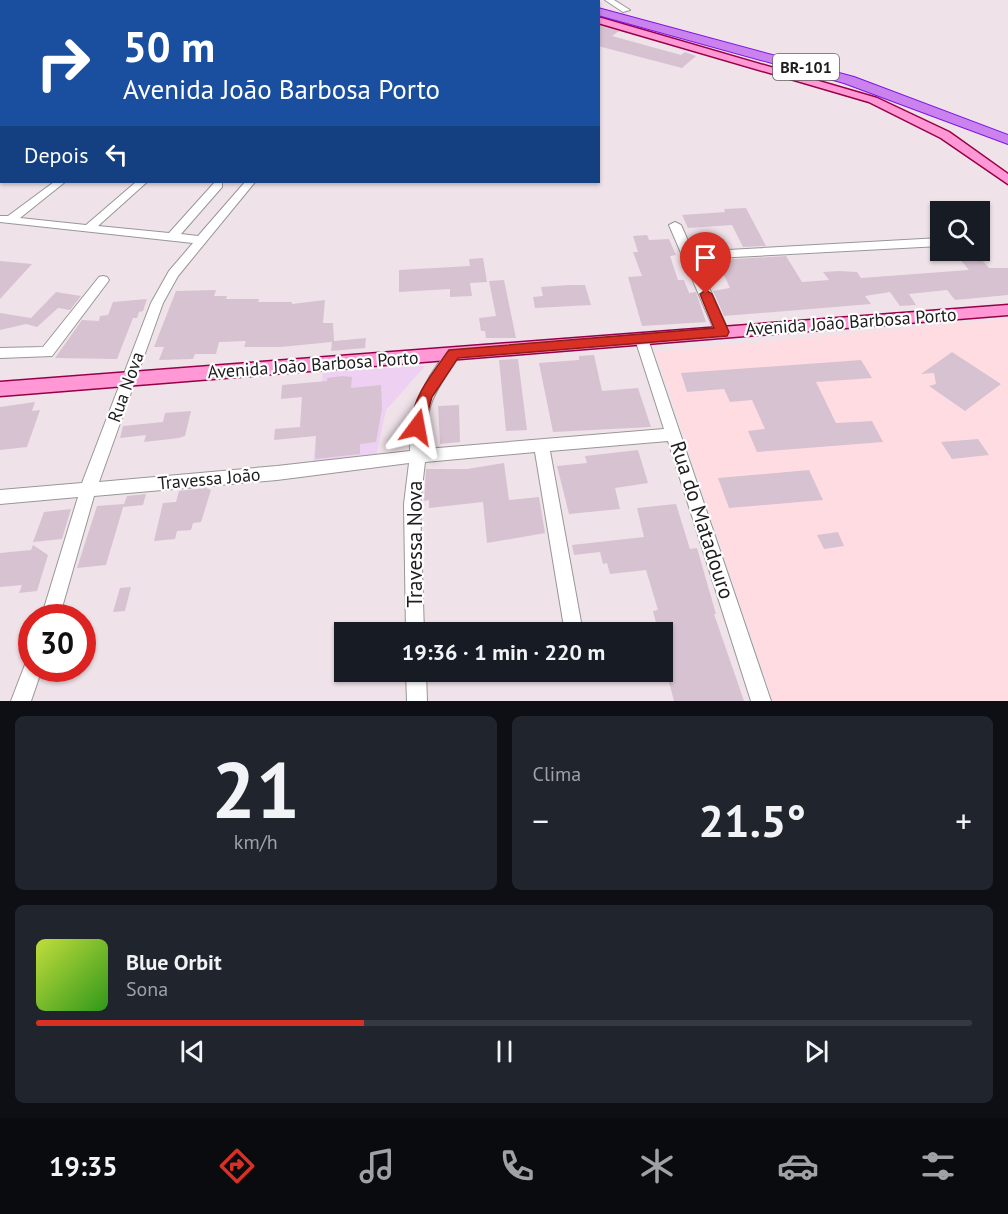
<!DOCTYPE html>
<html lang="pt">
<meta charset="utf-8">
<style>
:root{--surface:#171b24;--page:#20242c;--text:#f1f3f6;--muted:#9ea1a6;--line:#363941;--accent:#d93025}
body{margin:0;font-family:"PT Sans",sans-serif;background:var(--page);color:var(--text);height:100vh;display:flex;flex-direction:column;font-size:22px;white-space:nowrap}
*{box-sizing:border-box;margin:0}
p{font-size:20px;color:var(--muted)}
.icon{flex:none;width:33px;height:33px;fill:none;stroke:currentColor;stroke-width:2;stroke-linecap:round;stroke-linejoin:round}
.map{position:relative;height:701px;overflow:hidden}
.details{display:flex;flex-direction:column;gap:15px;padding:15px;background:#0d0f14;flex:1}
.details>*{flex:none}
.hud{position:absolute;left:0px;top:0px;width:600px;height:183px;box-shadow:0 2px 4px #0004;background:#1a4fa0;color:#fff;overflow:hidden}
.tools{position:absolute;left:930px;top:201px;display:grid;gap:12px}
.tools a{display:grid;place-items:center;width:60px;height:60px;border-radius:0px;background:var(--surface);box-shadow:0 2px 4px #0004;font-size:30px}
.speed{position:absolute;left:18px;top:604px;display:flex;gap:12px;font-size:30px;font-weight:700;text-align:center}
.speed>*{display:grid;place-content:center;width:78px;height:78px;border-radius:50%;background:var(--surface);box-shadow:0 2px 4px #0004;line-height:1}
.speed .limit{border:9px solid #d22;background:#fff;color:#111}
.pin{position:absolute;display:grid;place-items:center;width:51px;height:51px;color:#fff;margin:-62px -26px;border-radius:50% 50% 50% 0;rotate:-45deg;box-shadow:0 0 6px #0007}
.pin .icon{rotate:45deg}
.me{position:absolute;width:66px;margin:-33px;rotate:13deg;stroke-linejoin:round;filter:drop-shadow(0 0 4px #0008)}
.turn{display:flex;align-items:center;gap:21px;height:126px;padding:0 24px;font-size:27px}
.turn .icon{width:78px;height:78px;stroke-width:2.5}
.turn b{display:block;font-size:42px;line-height:51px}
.then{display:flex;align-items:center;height:57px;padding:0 24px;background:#0003;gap:12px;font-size:22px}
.big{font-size:45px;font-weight:800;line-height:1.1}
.details .tile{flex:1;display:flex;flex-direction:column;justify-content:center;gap:9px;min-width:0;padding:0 21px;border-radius:9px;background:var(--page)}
.details .dial{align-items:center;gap:0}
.dial b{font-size:78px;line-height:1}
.song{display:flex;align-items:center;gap:18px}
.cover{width:72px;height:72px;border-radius:9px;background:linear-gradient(135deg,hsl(70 70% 55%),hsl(110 70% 35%))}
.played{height:6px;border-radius:3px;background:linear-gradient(90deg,var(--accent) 35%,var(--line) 35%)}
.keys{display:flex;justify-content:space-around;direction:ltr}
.heat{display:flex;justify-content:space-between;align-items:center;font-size:33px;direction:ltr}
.details .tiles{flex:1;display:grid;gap:15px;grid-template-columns:1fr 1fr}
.tile:last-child{grid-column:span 2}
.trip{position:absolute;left:334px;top:622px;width:339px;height:60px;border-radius:0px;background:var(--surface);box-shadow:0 2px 4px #0004;font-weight:800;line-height:60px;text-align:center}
.menu{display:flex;height:96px;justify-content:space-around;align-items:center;background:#090b0e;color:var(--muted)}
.menu .icon{width:42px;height:42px}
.menu .on{color:var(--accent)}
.menu b{font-size:27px;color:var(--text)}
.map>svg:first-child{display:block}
.commercial{fill:#eed0f2}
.education{fill:#ffdce1}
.building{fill:#d7c2d1}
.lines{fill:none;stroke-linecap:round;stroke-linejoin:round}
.minor-casing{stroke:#979797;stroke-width:2}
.major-casing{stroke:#970049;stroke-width:3}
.highway-casing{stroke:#8014e8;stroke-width:2}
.minor{fill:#fff;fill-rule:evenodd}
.major{fill:#ff98d4;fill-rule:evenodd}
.highway{fill:#ca83ee;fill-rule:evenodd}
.route{fill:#d93025;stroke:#8d1f18;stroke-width:1.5}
.labels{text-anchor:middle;stroke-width:4.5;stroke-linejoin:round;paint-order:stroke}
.shield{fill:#fff;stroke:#616161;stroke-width:1.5}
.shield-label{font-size:16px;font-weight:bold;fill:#1d1d1d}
.street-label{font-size:18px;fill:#1d1d1d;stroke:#fff}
.near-street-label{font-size:21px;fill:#1d1d1d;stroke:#fff}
</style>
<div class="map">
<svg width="1008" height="701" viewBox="0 0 1008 701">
<rect width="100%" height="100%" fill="#f0e2e9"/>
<path class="commercial" d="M425,366L386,410L376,456L313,462L323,372Z"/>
<path class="education" d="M1008,319V701H773L656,352Z"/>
<path class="building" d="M598,25L619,31L612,36L681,55L685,52L696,56L682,68L598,46Z
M746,208L766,246L743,247L732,225L688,228L682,215L725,212L724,209Z
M647,235L649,240L669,239L676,255L670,256L678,280H684L689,293L696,292L706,322L642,326L628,277L642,276L633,252H638L633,236Z
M952,250H973L989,268H1008V295L955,300L947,290L909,294L916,305L900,306L890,292L865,296L871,304L724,316L713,291L730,288L717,260L786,256L802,282L829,280L823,272L839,271L857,272L861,278L969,270Z
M483,258L487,282L470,283L472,296L450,297V289L399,292V270L470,266L469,259Z
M0,261L32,264L0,299Z
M504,280L516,338H486L485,331H481L479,318L496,316L489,281Z
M569,285H585L591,305L535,308L533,297L543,296L541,287Z
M216,290L214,296H227L226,299H259L258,302H292V304L325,300L323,323H333L334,341L366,338L365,348L331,351L332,342L280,347H244L246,341L219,342L216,354H195L193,359L159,360L164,347H154L176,291Z
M56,292L81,296L70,310L58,308L37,327L26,324L0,330V313L31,318Z
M147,299L143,311L139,312L137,318H133L117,359L55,358L82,320L99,321L100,316L108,315L113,302Z
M952,352L1001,384L965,411L929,386L936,384L934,373L921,374Z
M594,355L602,391L638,388L651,427L553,432L539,363L579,360V356Z
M518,359L527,430L506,431L499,360Z
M861,360L872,378L816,382L836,423L872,421L883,442L757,452L748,431L765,429L752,400L730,402L724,389L687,392L681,373Z
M342,376L352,377L351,388L381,385L382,409L376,442L360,444V454L315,459L316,436L274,440L275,429L300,427L302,397L281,399L282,385L327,381V378Z
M35,402L32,411L40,410L27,447L0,450V407Z
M459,405L460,442L440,444L438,406Z
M191,411L185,436L179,438L144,442L146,435L120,438L123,426L163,422L165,413Z
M978,439L989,455L952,459L941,442Z
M638,450L648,483L615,488L620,509L569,514L557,466L587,463L585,456Z
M504,463L509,500L539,497L545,533L487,543L483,502L429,508V500L424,501L426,469H467Z
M809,470L823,500L729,508L718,478Z
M206,488L211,490L201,522L193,523L191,530L177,531L175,539L154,541L163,503L176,502L179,491Z
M146,494L143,505L123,507L127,496Z
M124,504L106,565L77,568L97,506Z
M676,504L690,549L697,548L716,614H714L744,701H674L663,659V633H631V626L656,623L653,611L658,610L646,570L610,574L607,563L603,564L600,552L574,555L572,545L644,537L637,508Z
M71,509L62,539L33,542L44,512Z
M838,532L844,546L824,549L817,535Z
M33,545L48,555L37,591L19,593L22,585L0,587V553L31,550Z
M131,587L125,611L113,612L120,588Z"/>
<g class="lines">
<g class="minor-casing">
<path id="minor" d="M42,0H53L41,2Z
M225,0H234L224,2Z
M277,0H286L276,2Z
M307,0H315L306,2Z
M358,0H366L357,2Z
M373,0H384L385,2H374Z
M605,0H614L630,10L623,12Z
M0,16H2V21H0Z
M0,59L2,60V65H0Z
M2,107V113L0,114V108Z
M0,161H2L0,168Z
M54,182H65L20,218L86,225L136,182H147L98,226L169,233L214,183H222V187L181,234L198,236L245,182H255L178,276L163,303L99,482L277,466L410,451C411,417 418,392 437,365C442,359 445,350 453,348L460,353C436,393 425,399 426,449L664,429L635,339L637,336H647L771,701H751L668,441L550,451L583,633H565L535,452L425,462L420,504L424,633H406L404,504L409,463L277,480L94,496L59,618H41L78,497L0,504V490L82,483L151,303L169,271L193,243L0,222V216H8Z
M675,222L681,225L693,252L940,238V246L696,259L729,332L722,337L715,332L669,225Z
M103,276L107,277L109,280L107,283L52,356L0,358V348L43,347L99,277Z
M32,660V669H42L31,701H11L26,662Z
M406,672H426L427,701H407Z"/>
</g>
<g class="major-casing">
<path id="major" d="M523,0H536L537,2H524Z
M598,17L877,98L949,132L1008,174V184L941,138L869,102L598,23Z
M1008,305V315L0,396V382Z"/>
</g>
<g class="highway-casing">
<path id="highway" d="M554,0H568L569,2H555Z
M598,8L854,77L1008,135V144L844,83L598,15Z"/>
</g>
<use href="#minor" class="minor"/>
<use href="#major" class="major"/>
<use href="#highway" class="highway"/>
</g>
<path class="route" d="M706,290L712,294L729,332L727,336L458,358L432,397L422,432L417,433L410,427C413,396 431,375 449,350L714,328L700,294Z"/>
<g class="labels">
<rect class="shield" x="773" y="54" width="66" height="26" rx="4.5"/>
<g class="shield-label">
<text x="806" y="73">BR-101</text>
</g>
<g class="street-label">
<text transform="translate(851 322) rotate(-4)" y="6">Avenida João Barbosa Porto</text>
<text transform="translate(313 365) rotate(-4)" y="6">Avenida João Barbosa Porto</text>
<text transform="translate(126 387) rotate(-70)" y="6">Rua Nova</text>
<text transform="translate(209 479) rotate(-5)" y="6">Travessa João</text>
</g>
<g class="near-street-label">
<text transform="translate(702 520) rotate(72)" y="7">Rua do Matadouro</text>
<text transform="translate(415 544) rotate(-90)" y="7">Travessa Nova</text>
</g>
</g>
</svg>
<div class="tools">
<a><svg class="icon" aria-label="search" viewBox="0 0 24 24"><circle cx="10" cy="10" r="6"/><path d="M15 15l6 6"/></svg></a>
</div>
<div class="speed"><div class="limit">30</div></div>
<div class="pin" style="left:706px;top:294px;background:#d93025"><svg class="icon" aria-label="arrive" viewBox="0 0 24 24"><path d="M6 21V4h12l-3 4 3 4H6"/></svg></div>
<svg class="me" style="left:417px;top:427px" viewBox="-20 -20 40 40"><path d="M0-17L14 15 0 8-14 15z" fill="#d93025" stroke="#fff" stroke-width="4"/></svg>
<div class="trip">19:36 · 1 min · 220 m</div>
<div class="hud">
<div class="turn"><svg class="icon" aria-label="right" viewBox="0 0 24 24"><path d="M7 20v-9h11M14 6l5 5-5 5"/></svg><div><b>50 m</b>Avenida João Barbosa Porto</div></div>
<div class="then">Depois<svg class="icon" aria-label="left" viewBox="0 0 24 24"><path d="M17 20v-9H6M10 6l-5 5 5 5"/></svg></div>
</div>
</div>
<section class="details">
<div class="tiles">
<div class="tile dial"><b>21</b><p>km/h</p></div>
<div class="tile"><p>Clima</p>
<div class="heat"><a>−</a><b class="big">21.5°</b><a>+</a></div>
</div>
<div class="tile">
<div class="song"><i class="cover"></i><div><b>Blue Orbit</b><p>Sona</p></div></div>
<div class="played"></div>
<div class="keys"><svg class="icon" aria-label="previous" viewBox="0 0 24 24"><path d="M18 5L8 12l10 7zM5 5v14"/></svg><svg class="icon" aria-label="pause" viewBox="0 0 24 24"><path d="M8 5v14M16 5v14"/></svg><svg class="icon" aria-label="next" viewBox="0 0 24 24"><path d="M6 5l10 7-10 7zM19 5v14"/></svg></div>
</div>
</div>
</section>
<nav class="menu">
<b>19:35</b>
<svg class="icon on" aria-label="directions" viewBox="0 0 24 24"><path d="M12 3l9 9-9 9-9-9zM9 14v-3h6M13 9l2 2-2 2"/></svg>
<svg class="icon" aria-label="music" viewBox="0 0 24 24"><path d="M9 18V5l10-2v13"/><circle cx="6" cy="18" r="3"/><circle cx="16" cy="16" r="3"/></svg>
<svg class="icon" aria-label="phone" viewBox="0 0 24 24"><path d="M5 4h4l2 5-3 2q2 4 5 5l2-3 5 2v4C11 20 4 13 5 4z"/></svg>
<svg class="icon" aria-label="climate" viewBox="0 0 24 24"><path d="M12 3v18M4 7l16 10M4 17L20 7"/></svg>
<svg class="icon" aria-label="car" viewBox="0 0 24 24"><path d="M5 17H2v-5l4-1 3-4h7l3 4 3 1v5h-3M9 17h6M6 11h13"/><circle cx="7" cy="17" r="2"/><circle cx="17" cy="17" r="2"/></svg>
<svg class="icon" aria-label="filters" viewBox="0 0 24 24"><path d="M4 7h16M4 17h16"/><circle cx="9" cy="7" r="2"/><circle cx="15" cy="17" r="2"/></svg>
</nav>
